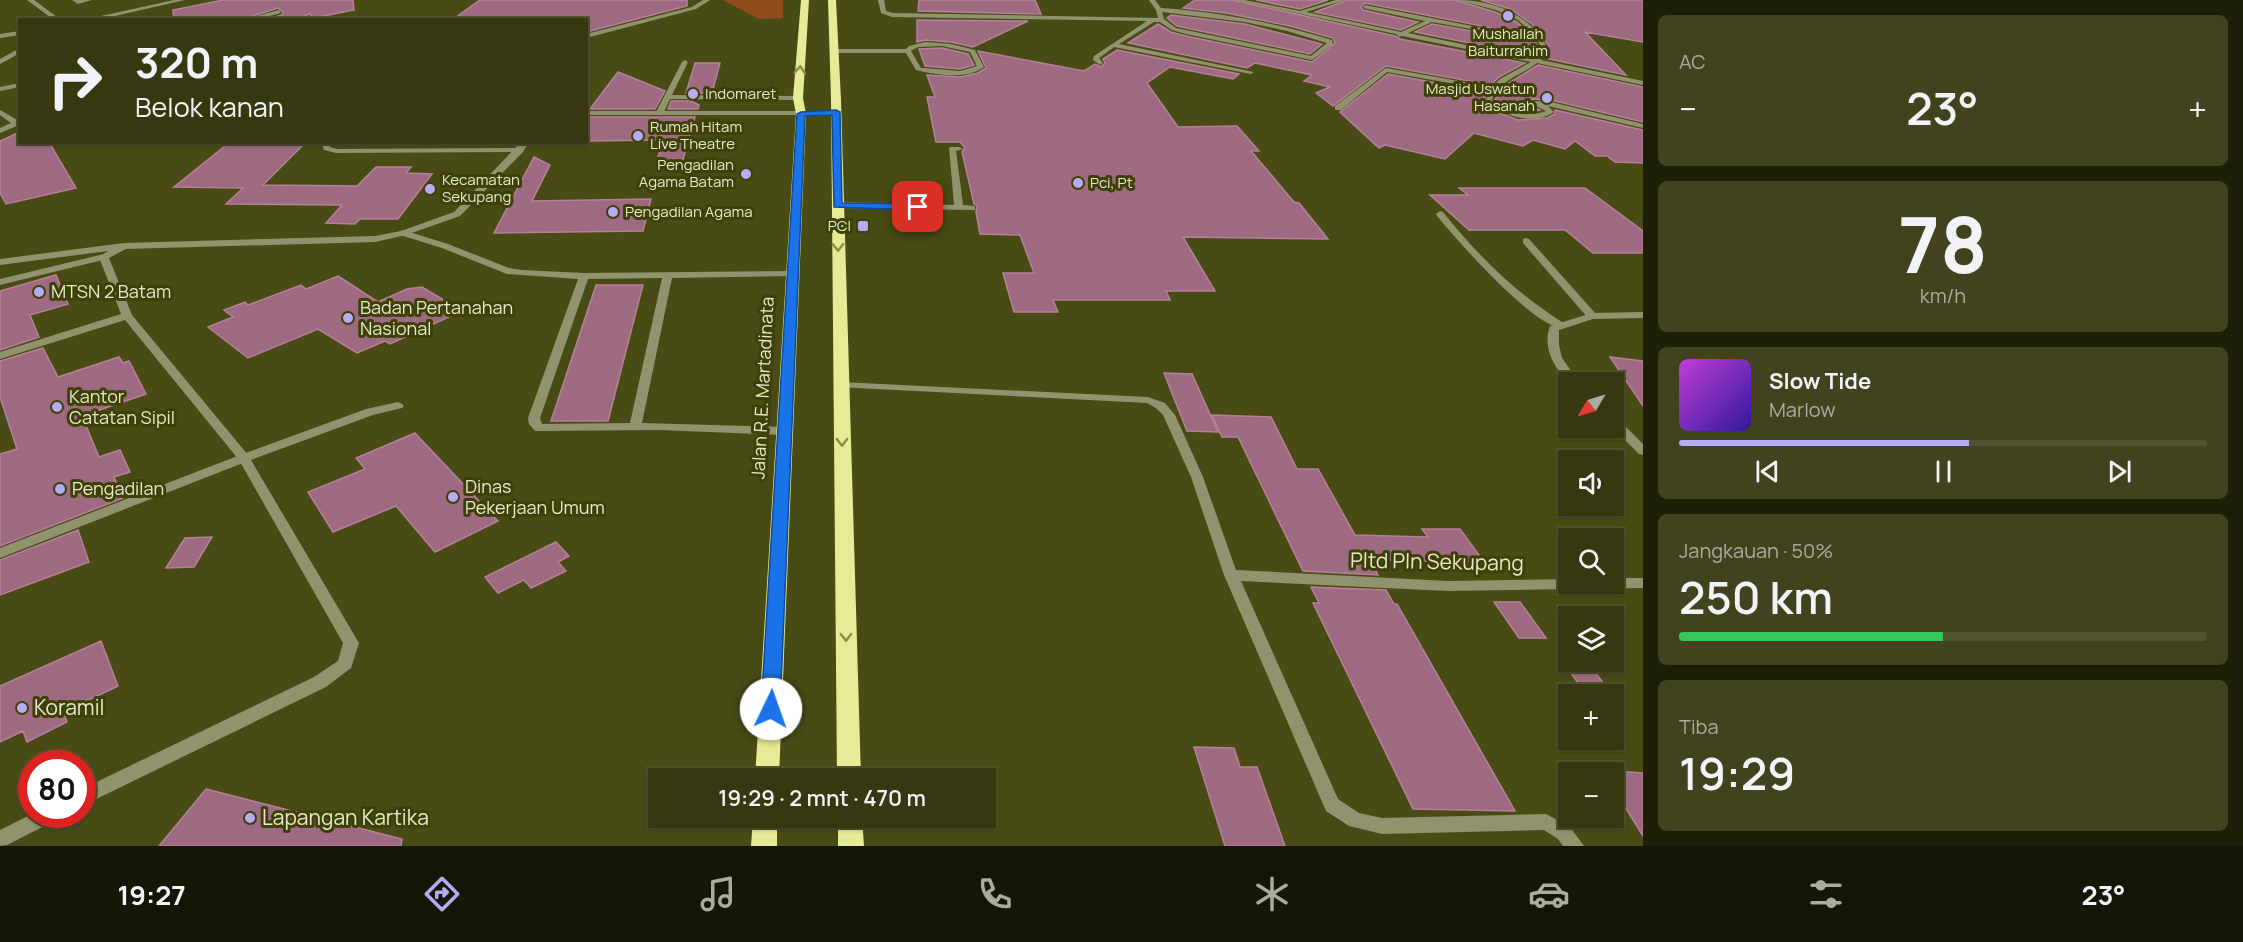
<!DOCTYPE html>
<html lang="id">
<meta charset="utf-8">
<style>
:root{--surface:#373810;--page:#42431e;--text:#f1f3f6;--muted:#aaac9f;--line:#515230;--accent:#b7abf8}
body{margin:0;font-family:Manrope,sans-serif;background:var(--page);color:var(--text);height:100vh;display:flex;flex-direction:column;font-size:22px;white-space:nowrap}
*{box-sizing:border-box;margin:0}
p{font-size:20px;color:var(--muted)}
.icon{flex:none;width:33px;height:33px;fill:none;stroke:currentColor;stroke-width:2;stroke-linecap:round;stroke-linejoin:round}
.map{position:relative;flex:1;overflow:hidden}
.details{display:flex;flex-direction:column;gap:15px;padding:15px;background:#1e1f09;width:600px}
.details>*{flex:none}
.top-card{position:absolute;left:18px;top:18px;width:570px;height:126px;border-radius:0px;box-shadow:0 2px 4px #0004,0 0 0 2px var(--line);background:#373810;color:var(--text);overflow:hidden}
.needle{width:39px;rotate:232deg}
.buttons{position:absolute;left:1558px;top:372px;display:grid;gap:12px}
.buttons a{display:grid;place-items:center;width:66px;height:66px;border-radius:0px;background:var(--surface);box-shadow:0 2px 4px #0004,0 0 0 2px var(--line);font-size:30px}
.speed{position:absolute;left:18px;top:750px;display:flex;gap:12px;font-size:30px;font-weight:700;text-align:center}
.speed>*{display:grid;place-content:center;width:78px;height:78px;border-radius:50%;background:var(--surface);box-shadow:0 2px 4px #0004,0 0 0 2px var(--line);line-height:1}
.speed .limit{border:9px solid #d22;background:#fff;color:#111}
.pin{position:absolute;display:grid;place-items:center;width:51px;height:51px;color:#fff;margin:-26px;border-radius:12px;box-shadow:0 3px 9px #0006}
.me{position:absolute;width:66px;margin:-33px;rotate:3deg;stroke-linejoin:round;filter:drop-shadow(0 0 4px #0008)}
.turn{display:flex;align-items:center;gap:21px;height:126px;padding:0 18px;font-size:27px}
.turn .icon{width:78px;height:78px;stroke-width:2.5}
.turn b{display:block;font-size:42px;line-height:51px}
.big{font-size:45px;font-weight:600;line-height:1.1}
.details .card{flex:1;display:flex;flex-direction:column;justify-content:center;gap:9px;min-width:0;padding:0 21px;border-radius:9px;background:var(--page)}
.details .dial{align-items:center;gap:0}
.dial b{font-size:78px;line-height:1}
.song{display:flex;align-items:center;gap:18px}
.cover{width:72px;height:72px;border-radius:9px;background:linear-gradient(135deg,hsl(290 70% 55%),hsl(250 70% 35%))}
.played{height:6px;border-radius:3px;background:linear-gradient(90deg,var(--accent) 55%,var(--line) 55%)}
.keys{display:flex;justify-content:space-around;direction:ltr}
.heat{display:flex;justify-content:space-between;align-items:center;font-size:33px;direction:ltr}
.charge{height:9px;border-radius:4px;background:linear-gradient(90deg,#34c759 50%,var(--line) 0)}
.trip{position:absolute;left:648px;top:768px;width:348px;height:60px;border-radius:0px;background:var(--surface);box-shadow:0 2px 4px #0004,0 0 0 2px var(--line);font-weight:600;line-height:60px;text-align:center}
.menu{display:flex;height:96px;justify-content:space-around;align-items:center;background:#161606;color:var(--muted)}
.menu .icon{width:42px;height:42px}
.menu .on{color:var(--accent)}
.menu b{font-size:27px;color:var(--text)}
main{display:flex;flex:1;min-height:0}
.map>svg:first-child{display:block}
.green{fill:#904b1c}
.building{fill:#9e6a82;stroke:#b68098;stroke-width:1.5}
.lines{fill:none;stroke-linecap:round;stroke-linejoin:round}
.service{fill:#91936e;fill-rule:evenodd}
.minor{fill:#91936e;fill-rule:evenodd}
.trunk{fill:#e7ea97;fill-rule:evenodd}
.oneway{stroke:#8b8c48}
.route{fill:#1a73e8;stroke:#114b97;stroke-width:1.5}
.poi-dot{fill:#b7abf8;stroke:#3f4007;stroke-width:2}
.labels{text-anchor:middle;stroke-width:6;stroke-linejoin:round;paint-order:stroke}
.far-poi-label{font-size:15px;fill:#e6e8cc;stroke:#3f4007;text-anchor:start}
.poi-label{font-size:18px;fill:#e6e8cc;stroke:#3f4007;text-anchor:start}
.street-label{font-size:18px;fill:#e6e8cc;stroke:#3f4007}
.near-street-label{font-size:21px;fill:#e6e8cc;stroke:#3f4007}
.near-poi-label{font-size:21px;fill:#e6e8cc;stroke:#3f4007;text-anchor:start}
</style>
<main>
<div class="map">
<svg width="1643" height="846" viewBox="0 0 1643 846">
<rect width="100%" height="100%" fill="#494b15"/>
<path class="green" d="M723,0H783V18L759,19Z"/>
<path class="building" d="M223,0H353L354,10L314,18L309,14L296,20H265L282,15L283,12L278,8L239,20H174L173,10Z
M480,0H687V6L586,32V20H452Z
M919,0H1035L1041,14L918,11Z
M1195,0H1232L1395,36L1400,39L1525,63L1499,77L1491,85L1386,66L1333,106L1316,93L1330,87L1304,81L1312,75L1255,63L1247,68L1128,43L1158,24L1171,32L1186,36L1312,62L1335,43L1333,38L1290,26L1226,13L1183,8Z
M1256,0H1328L1300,9Z
M1347,0H1455L1495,12L1517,22L1533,37L1538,47L1533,56L1415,32L1432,24L1494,35L1496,33L1492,28L1365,3L1361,7L1363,10L1418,22L1401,30L1315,12Z
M1481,0H1643V42L1585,32L1626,75L1544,58L1549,46L1532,24L1510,9Z
M1171,15L1245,24L1322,44L1310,54L1177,26L1167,18Z
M917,20L1028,21L973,47L951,42L925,40L917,42Z
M942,48L968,54L974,65L960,69L925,66L919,49Z
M1117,50L1239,74L1233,79L1170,67L1147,83L1178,127L1237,126L1259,151H1251L1294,202L1299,203L1328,239L1183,237L1215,291H1166L1170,300H1053L1058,312H1014L1003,273H1034L1020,235L980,234L976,212L977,206L974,204L962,152L965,148L960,142H936L927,97H935L927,75L960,77L978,73L986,68L978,51L1084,71L1095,64L1101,67L1105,63L1103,59Z
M695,63H720L712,93H686Z
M1538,65L1643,87V122L1551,100L1532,99L1533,107L1540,110L1532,112L1511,108L1495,99L1507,84Z
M618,72L665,91L655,109H590Z
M1388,74L1486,92L1485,103L1500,113L1518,120L1547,118L1555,114V110L1643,130V163L1615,162L1607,156H1595L1575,141L1565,149L1533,140L1523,146L1474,133L1445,159L1385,145L1379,148L1340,112Z
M671,101H691L699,105L698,109H668Z
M586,117H695L682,163L656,162L664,140L586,141Z
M20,132V142H49L76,188L6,204L0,193V141Z
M230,142H306L263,185L357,186L376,167H411L406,173L432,174L398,219H360L355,224L326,223L342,205L226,204L243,188L174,187Z
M534,157L550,165L532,201L651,199L643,231L494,233Z
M1459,188H1585L1643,231V253H1593L1565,230H1469L1430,195H1468Z
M56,275L68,304L30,315L39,337L0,350V291Z
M338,276L378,302L407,289L422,287L462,311L390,344L385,341L357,353L318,329L248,358L208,327L233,317L224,310L245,302L248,305L301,285L306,289Z
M596,285H643L608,421H551Z
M43,348L58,377L119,357L123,363L129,361L146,394L82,416L99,457L120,450L130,472L114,477L123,498L0,546V454L17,449L0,397V361Z
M1610,357L1643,361V406Z
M1164,373L1192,374L1218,432L1187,431Z
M1212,415L1271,417L1297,469H1318L1355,535L1428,537L1422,529H1460L1484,562L1369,560L1378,575L1303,571L1238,437H1222Z
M415,433L498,521L435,552L396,506L333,532L308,492L365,469L356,458Z
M78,530L89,562L0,595V560Z
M212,537L194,567L166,568L185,538Z
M556,542L569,556L558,562L566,571L531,588L524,580L498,593L485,577Z
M1311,587L1386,590L1394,604H1397L1515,811L1413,809L1313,603H1319Z
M1494,602H1520L1546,638H1519Z
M101,641L118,686L63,712L67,722L27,742L23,731L0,742V686Z
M1563,662H1587L1612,694H1586Z
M1194,747L1234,748L1240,767H1257L1285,846H1225Z
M1614,771L1643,773V836L1614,789Z
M206,789L402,839L401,846H159Z"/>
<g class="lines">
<path class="service" d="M72,0H92L78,4Z
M925,42L951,44L975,50L984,67C967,80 936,75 916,70L906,53H834L831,51L834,49H906L909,46ZM942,46L970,52L977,66L960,71L924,68H921L911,51L918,47Z
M685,60L688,62L672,95L798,96L802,98L798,100L670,99L663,114H657L656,112L682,62Z
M0,110L19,121V125L0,133V128L11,123L0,115Z
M321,142H329L330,147L337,149L520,148L524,150L520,152L336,153L324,150Z
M949,147H959L963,149L956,151L963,205L975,206V210L837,208L833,205L837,202L954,205Z
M1440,211L1443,212C1478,256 1517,294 1565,324L1566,326L1565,328C1538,333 1455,238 1437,216L1436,214Z
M403,230L448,244L509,268L522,270L584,273L796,271V275L793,276L672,278L642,423L785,427L791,431L785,435L660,430L535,431L529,424L528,418L578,279L507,274L442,248L400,235V231ZM662,278L630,423L542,424L540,418L588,279Z
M1526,238L1529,239L1596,314L1597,316L1596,318H1588L1523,243V239Z
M104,254L109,257L107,259L0,285V279Z
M841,382L1148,397L1165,403L1175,415L1203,477L1236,570L1448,581L1569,579V584H1614V578H1643V588L1448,591L1241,581L1338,799L1359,813L1382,818L1546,814L1570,827L1584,846H1563L1558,839L1544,830L1382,834L1349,826L1326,811L1224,575L1191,477L1163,415L1156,408L1147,403L837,387L835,385L837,383Z
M398,402L402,404L404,406L402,408L373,415L248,461L0,558V548L240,455L366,409Z"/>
<path class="minor" d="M27,0H34L61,20H54Z
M174,0H185L97,20H83Z
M703,0H710L696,9L586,38V34L692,7Z
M878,0H884L886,11L893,13L1158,18L1156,10L1149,0H1155L1161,8C1219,12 1276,23 1332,40L1333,44L1312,60L1186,34L1172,30L1160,22H1154L1119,44L1254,72L1251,74L1114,47L1099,58L1103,63L1100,65L1093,60L1094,56L1147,21L892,17L881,13ZM1162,12L1245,22L1287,31L1327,43L1311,56L1176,28L1164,19Z
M1234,0H1245L1300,11L1336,0H1345L1306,12L1401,32L1425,21L1363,8L1365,5L1492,30L1494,33L1432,22L1408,33L1534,59L1541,47L1535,36L1518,20L1496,10L1457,0C1493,0 1530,14 1547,47L1541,60L1643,81V85L1537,63C1521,76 1500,79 1492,100C1506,111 1528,118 1546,111L1534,105V101L1551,102L1643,124V128L1548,106L1554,112C1534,126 1502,116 1486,101L1489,90L1387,72L1341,110H1335V106L1386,68L1492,87L1500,79L1531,62L1402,36L1399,37L1396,34Z
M279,10L281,13L254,20H241Z
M310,16L312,19L298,20L299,19Z
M20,31V35L0,38V34Z
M20,48V53L0,64V59Z
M20,83V87L0,91V87Z
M586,111H836L840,113L836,115H586Z
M521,142H529L523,152L460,216L406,235L375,242L126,249L109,258L132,315L248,455L359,643L351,668L326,687L82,806V789L314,677L338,661L343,643L239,460L125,320L0,359V352L121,314L99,257L108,251L0,265V259L124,243L375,236L401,231L454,212Z
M1643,312V318L1593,319L1559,330V345L1562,358L1579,382L1569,383C1554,368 1542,347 1550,326L1592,313Z
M1614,418L1618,419L1643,444V455L1639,454L1613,428Z
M32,814H59L56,820L7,845L0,846V830Z"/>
<path class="trunk" d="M801,0H809L803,98L806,114L779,778H755L796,114L793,98Z
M828,0H836L841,100L861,778H837L831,100Z
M753,818H777V846H751Z
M838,818H862L864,846H838Z"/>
</g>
<defs><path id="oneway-chevron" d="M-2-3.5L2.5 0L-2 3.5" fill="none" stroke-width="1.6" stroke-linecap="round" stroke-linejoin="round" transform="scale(1.5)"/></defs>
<g class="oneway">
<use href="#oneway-chevron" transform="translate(800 70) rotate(-86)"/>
<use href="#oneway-chevron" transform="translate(838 247) rotate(89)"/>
<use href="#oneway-chevron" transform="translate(842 442) rotate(89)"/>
<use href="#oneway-chevron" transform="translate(846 637) rotate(89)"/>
</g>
<path class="route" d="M836,110L840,112L842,203L918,204L923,207L918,210L834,207L832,115L805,116L780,709L777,714L771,717L764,714L761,709L797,114L801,112Z"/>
<g class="poi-dot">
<circle cx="1508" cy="16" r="6"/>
<circle cx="693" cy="94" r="6"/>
<circle cx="1547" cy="98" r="6"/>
<circle cx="638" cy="136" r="6"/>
<circle cx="746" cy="174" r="6"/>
<circle cx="1078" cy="183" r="6"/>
<circle cx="430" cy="189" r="6"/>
<circle cx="613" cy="212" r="6"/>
<rect x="857" y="220" width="12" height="12" rx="3"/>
<circle cx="39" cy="292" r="6"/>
<circle cx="348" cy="318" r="6"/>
<circle cx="57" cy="407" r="6"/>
<circle cx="60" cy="489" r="6"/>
<circle cx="453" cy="497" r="6"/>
<circle cx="22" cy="708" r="6"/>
<circle cx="250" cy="818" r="6"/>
</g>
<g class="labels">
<g class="far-poi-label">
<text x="1508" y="39" text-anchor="middle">Mushallah<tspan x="1508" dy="17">Baiturrahim</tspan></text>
<text x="1535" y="94" text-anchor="end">Masjid Uswatun<tspan x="1535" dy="17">Hasanah</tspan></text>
<text x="705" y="99">Indomaret</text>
<text x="650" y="132">Rumah Hitam<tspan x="650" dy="17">Live Theatre</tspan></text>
<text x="734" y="170" text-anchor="end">Pengadilan<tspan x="734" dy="17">Agama Batam</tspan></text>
<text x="442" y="185">Kecamatan<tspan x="442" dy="17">Sekupang</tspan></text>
<text x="1090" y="188">Pci, Pt</text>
<text x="625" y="217">Pengadilan Agama</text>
<text x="851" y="231" text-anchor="end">PCI</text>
</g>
<g class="poi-label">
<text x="51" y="298">MTSN 2 Batam</text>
<text x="360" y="314">Badan Pertanahan<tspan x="360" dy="21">Nasional</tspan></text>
<text x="69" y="403">Kantor<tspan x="69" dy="21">Catatan Sipil</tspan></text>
<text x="465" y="493">Dinas<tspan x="465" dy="21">Pekerjaan Umum</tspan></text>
<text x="72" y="495">Pengadilan</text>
</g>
<g class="street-label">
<text transform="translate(763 388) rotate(-87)" y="6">Jalan R.E. Martadinata</text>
</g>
<g class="near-street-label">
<text transform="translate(1437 562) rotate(1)" y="7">Pltd Pln Sekupang</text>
</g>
<g class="near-poi-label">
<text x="34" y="715">Koramil</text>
<text x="262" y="825">Lapangan Kartika</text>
</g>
</g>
</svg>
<div class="buttons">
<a><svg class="needle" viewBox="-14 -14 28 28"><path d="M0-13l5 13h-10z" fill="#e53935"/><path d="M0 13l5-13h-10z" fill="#aaac9f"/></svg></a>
<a><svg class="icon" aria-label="sound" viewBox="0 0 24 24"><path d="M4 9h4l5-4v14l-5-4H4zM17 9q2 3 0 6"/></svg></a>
<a><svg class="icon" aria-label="search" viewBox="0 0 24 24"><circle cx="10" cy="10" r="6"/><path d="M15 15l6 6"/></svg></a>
<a><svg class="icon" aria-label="layers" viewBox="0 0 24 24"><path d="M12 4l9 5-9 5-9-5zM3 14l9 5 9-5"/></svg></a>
<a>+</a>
<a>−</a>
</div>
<div class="speed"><div class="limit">80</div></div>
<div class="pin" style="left:918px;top:207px;background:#d93025"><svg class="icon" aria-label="arrive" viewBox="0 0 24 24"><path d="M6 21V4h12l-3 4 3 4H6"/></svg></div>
<svg class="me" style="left:771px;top:709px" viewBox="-20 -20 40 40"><circle r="19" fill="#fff"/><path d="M0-13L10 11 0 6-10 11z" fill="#1a73e8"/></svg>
<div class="trip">19:29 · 2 mnt · 470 m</div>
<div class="top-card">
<div class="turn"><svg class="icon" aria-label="right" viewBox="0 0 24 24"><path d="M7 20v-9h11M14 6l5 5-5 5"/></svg><div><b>320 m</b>Belok kanan</div></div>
</div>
</div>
<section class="details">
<div class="card"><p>AC</p>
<div class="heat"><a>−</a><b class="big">23°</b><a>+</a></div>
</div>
<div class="card dial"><b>78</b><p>km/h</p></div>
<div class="card">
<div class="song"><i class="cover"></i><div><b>Slow Tide</b><p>Marlow</p></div></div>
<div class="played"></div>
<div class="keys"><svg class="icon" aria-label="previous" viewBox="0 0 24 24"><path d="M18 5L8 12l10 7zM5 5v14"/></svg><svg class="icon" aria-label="pause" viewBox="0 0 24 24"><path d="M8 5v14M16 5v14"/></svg><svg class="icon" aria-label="next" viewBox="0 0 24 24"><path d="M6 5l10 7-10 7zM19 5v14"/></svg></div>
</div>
<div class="card"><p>Jangkauan · 50%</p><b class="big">250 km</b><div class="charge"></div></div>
<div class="card"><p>Tiba</p><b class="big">19:29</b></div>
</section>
</main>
<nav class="menu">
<b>19:27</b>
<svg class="icon on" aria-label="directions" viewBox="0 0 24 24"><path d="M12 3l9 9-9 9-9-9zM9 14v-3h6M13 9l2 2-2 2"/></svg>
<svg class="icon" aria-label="music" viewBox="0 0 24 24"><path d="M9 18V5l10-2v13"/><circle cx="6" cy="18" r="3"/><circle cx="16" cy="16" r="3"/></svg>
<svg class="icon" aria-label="phone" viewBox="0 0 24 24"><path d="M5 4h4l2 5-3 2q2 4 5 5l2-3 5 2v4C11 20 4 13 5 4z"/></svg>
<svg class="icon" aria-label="climate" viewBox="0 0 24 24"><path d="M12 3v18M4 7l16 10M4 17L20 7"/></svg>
<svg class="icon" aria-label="car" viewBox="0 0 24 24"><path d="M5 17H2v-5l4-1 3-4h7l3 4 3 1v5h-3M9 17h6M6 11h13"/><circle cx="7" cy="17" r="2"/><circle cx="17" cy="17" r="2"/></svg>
<svg class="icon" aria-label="filters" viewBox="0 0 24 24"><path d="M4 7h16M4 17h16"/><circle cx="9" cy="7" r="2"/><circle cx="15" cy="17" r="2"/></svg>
<b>23°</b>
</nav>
